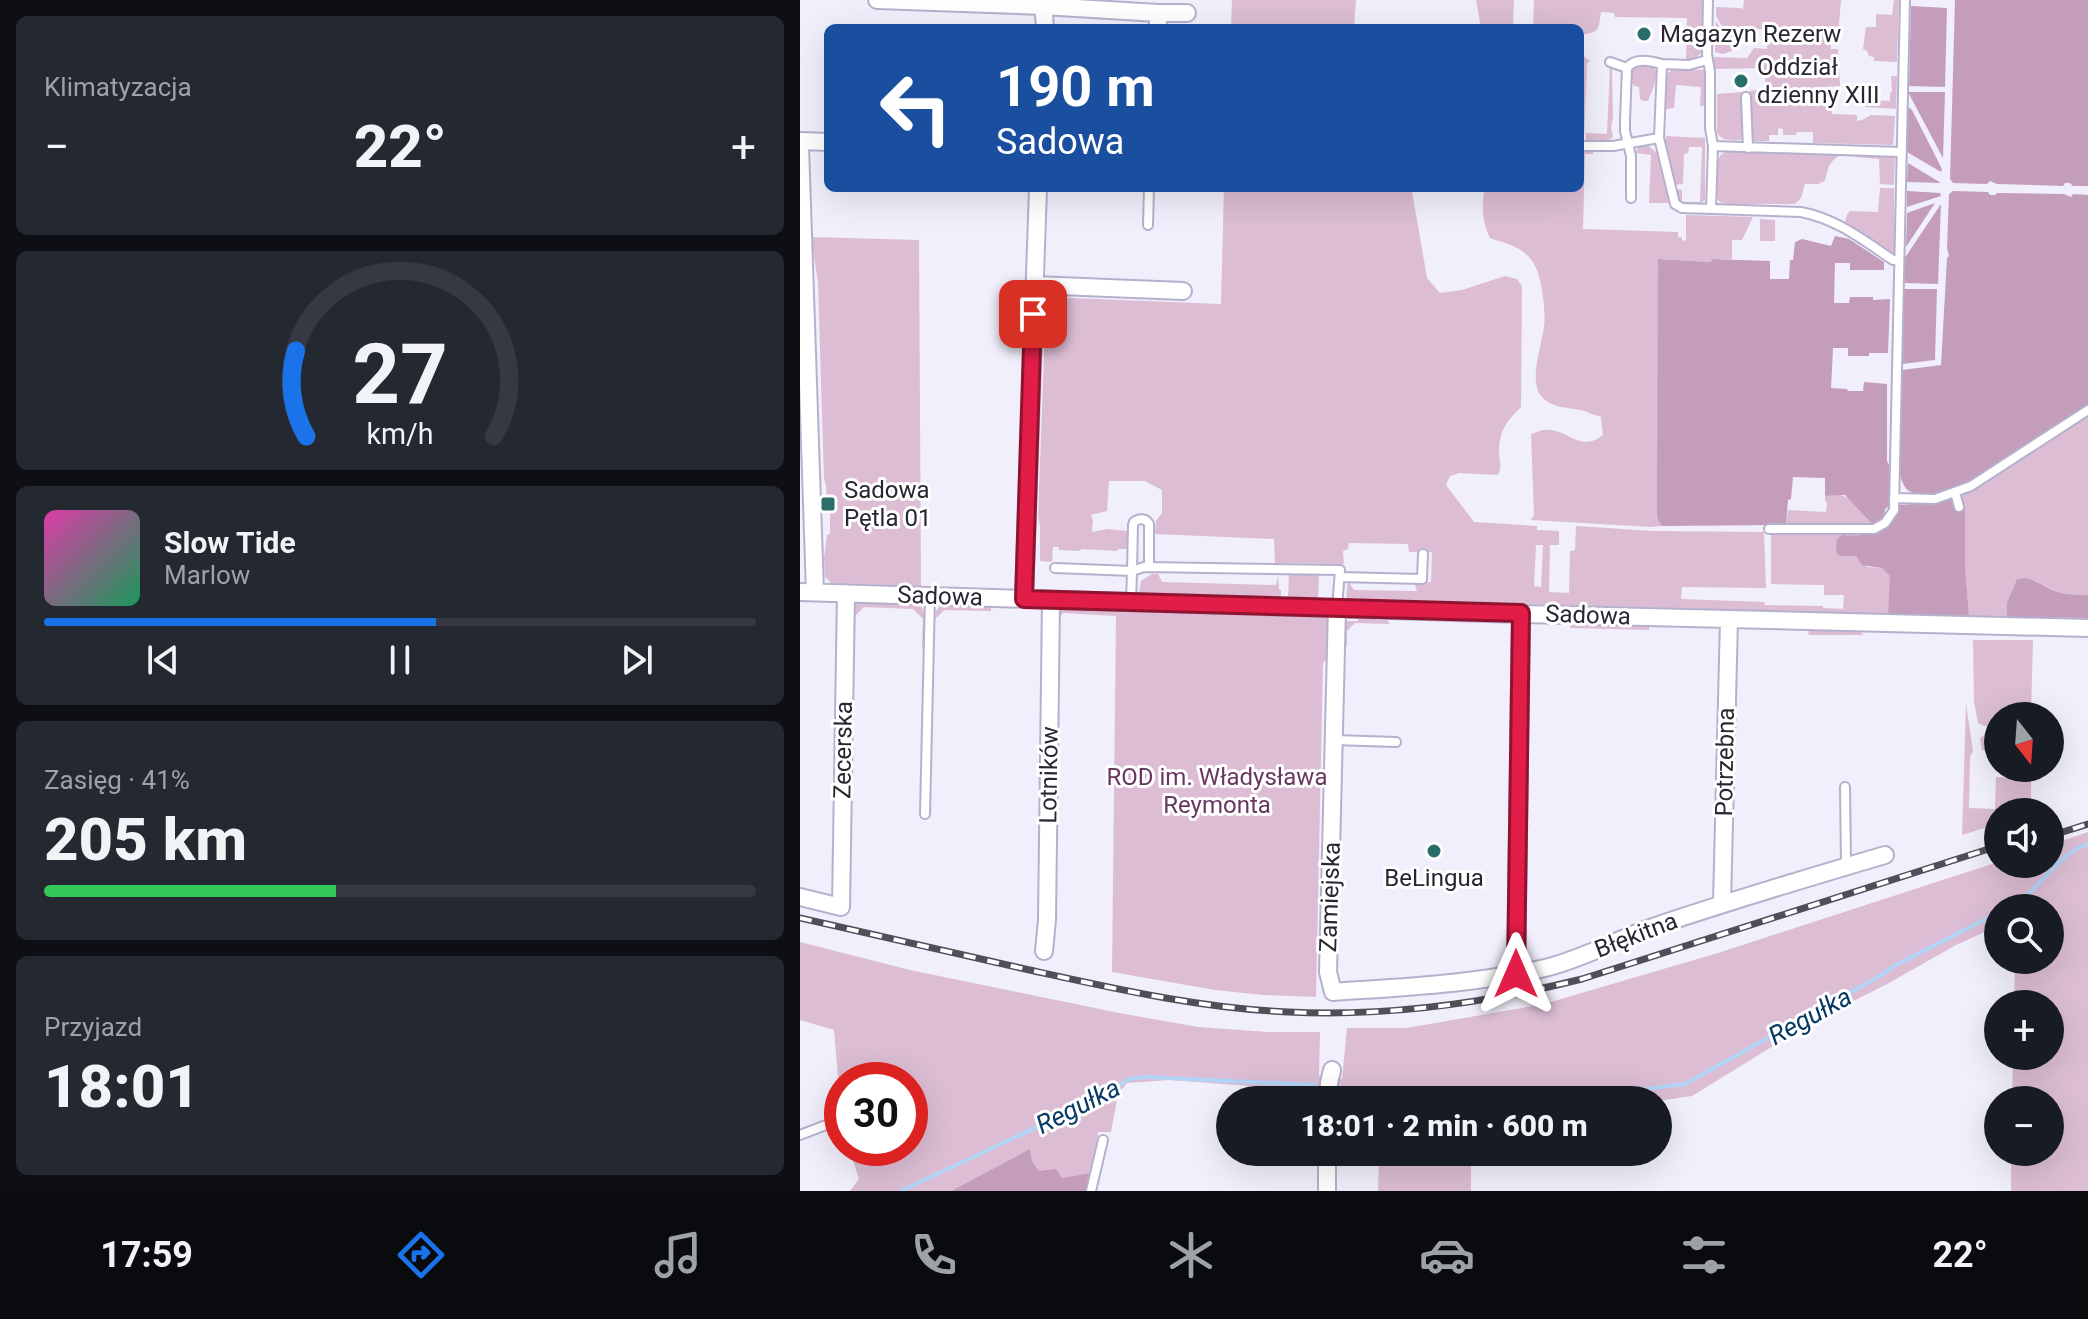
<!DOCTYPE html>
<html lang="pl">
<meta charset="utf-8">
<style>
:root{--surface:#171b24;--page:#242831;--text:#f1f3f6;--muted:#9ea1a6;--line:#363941;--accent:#1a73e8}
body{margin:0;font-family:Roboto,sans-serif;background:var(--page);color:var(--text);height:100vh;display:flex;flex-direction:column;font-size:30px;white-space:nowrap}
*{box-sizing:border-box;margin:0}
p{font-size:26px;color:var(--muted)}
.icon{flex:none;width:44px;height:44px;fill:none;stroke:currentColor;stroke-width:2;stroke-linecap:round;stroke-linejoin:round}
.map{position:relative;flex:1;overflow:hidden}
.drawer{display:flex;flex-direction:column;gap:16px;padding:16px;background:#0d0f14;width:800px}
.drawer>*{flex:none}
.banner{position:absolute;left:24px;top:24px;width:760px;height:168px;border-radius:12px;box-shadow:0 8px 32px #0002;background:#1a4fa0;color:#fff;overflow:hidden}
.needle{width:52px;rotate:163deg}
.fabs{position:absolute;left:1184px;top:702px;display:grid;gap:16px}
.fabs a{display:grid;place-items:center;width:80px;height:80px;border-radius:50%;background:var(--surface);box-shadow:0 8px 32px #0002;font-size:40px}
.speed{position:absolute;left:24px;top:1062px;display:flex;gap:16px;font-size:40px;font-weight:700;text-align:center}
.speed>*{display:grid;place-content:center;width:104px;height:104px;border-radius:50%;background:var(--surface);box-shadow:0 8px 32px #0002;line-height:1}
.speed .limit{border:12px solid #d22;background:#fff;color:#111}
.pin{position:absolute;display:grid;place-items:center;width:68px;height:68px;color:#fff;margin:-34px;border-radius:16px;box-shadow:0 4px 12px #0006}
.me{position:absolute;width:88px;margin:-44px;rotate:0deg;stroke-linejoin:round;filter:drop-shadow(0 0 6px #0008)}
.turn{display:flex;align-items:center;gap:28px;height:168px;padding:0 40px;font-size:36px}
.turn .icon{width:104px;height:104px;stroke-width:2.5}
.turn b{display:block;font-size:56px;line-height:68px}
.big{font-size:60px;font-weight:800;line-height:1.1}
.drawer .tile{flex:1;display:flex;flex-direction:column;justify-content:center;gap:12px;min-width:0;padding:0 28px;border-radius:12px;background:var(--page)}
.drawer .dial{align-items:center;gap:0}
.dial svg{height:208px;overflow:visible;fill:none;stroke:var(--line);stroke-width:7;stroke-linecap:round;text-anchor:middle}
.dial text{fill:var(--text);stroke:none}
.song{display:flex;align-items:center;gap:24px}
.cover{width:96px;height:96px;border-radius:12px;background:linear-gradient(135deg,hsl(320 70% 55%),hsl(150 70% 35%))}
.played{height:8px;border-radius:4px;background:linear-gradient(90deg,var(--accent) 55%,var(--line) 55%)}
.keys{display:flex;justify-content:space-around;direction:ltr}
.heat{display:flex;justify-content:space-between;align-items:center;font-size:44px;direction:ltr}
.charge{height:12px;border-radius:6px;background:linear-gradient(90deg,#34c759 41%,var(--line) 0)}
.trip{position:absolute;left:416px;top:1086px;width:456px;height:80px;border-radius:40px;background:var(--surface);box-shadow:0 8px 32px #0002;font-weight:800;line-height:80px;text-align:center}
.dock{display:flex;height:128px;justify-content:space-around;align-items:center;background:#090b0e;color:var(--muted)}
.dock .icon{width:56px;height:56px}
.dock .active{color:var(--accent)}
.dock b{font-size:36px;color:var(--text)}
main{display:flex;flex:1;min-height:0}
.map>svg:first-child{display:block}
.green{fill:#dcbdd4;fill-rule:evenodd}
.forest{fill:#c39dba}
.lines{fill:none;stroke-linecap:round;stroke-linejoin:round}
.stream{stroke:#b3d4f6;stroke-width:4}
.lane-casing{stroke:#b5b1cd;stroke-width:12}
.street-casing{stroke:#b5b1cd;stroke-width:20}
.lane{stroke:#fff;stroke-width:8}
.street{stroke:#fff;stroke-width:16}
.rail-casing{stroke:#504e59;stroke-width:7}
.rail{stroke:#fff;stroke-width:4;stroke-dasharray:12;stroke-linecap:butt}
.route-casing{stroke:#92132f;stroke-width:20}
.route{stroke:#e11d48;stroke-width:14}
.poi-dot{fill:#276f68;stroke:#fff;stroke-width:3}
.labels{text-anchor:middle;stroke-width:6;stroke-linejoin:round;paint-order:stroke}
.poi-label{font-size:24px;fill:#282631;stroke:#fff;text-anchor:start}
.street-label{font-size:24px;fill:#282631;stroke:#fff}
.park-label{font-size:24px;fill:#68375f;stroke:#fff}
.water-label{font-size:26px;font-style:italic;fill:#063964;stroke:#fff}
</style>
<main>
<section class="drawer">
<div class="tile"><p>Klimatyzacja</p>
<div class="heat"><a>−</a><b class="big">22°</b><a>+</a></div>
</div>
<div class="tile dial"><svg viewBox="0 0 100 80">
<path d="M14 69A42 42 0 1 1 86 69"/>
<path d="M14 69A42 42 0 0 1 10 36" stroke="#1a73e8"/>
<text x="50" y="56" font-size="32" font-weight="700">27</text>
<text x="50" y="72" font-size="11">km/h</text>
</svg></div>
<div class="tile">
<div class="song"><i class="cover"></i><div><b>Slow Tide</b><p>Marlow</p></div></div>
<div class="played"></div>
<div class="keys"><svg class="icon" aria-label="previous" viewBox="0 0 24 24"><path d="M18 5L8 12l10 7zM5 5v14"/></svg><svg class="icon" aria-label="pause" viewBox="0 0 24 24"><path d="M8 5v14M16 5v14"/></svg><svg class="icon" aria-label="next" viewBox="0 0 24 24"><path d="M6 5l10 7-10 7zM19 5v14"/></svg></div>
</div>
<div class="tile"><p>Zasięg · 41%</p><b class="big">205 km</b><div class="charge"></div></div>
<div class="tile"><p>Przyjazd</p><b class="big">18:01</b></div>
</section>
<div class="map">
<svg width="1288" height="1191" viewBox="0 0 1288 1191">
<rect width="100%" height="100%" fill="#f0effb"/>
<path class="green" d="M432,0H556L554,28H431Z
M676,0H714L713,28H681Z
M734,0H904L902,52L893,60L886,61L887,18L815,17L814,13L801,12C798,31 800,32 780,35V28H733Z
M944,0H1041L1038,37L1031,38V49H1038L1040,86L1023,87L1032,106V114L1057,115V121L1062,120L1071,115L1095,116L1093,145L1013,143V132H997L996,135H983V129L978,128V135H969V141H952L950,133L949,91L966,89L964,68L914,69L913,57L947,58L954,48L967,49V44L971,43V30L937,27L934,47L916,16V7L941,8L943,10Z
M1094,0H1099L1097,62L1074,61V57L1069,56L1067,51L1063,49L1066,27H1076V14L1092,15Z
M916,21L933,49L932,51L923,54L915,52Z
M780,53L790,61L787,63L784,140H786V133L807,134L810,65L812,67L813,117L811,128L813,137C805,145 791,143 780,143Z
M852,63C861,75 853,88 848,101H843L840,99L839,87L834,86L831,80L832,65Z
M874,69L904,70L905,106H900L901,87L876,85L874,108L866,109V74Z
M1091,76H1097L1096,109L1065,107L1066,100L1090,101V93L1092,92Z
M943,92L944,134L941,140C931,140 922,142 917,132V94Z
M866,136L905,138V200C898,207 885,205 877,200L873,188L882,190V202H900L902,147H889L888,153L884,154L883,184L874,185L865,151Z
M846,144L857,153L869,203H849L851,155L836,153L838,147Z
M934,150L1043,154C1029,160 1028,168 1025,181L1018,184H1005L1001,198L995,204H927C921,202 919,203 916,196C913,189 915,161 921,155C925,151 929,151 934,150Z
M780,151H793V154H785L783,229L878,232V237H881L883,241L886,240V215L953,217L942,240H932V259H913L912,262L859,259L860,524L862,526L850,527L731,520L734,515L731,434C732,434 742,430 743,430C768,427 779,454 803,435L801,417C795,415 789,413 784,411C770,407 754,409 743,398C727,383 742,345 744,327C746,309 742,268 728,256C717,245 704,243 690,238C682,221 681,206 685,188H780Z
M1056,153L1082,154L1095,157L1094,185L1080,184L1079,159L1055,157Z
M424,188H614L612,191L627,278L640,293L662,290L705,276L717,279L722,286L721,407C708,420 700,429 699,449C698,459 703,465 698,475L659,473L650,476L646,485L674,522L737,526V530L759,531V545H750L749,592L769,593L770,551L775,550L776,526L854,531L964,532L966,588L882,587L881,599L964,602L965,605L1023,606V608L1043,609L1044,595H1024V585L971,584V533L1042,535L1037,539L1040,556H1056L1068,567L1082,568L1091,576L1088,614L546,599L548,581L554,590L617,591L614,582H631L632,552H609L608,544L549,543L548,549L543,551L544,564L475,563L474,539L355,534L356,521L362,513V490L345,481H309L307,511L291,515L293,520L292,532L308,529L328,531L329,534L328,549H318L317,551L281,549L280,551L259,550V547H253L252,562L240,561V525L238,517L246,297L421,304ZM736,545H743L741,587L734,586Z
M1080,188H1094V254H1091L1045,222L1047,215L1050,211L1078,212Z
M960,219L975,220V241H960Z
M11,237L119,240L121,586L31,583L25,577L24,558L27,535L30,534V511L27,510V507H30V501H27L26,486L24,479L18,283Z
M1288,418V595C1281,594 1275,595 1268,594C1249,592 1237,576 1217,579L1207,602V617L1169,616L1165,564V505H1163L1161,500L1163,495L1185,484L1282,420Z
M1039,495C1054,497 1062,515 1073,525H986L988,510L1026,512L1027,502L1025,501V496Z
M352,574H358L362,582L476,585L478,576L479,589L481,590V597L339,593L341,581Z
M489,574L519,575L518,598L488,597Z
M57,600L117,601C129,613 125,631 124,647H122L123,619L113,609L64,607L54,617V644H50L52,604Z
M143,602L191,604V611L144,610L135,619L136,611Z
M258,608L369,610V617L370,610L525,614L530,620L529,657L523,663L516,997L463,995L415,990L312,972L316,616L263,613L258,620Z
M559,615L575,616L576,620H587L590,624L555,623L547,631V646L545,645V621H558Z
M772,620L849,623V630L770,628Z
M1010,627L1058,628L1063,635H1008Z
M1173,640H1233L1231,716H1198V725L1184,726L1178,723L1174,702Z
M1166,704L1173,751L1170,757L1169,808L1195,809L1196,777L1212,778L1213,768H1231V812H1198V824L1162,835Z
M1185,735H1198V750H1182L1180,738Z
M1288,832V1191H1211V1152H1250V1100H1212L1213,1056H1250V1004H1214L1215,960H1250V908H1198V926L1156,945L1089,983L1012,1022L892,1096L858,1101L580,1100V1096L370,1080L327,1083L318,1094L311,1132H298L296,1155L290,1173L262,1178L239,1171L232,1161L229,1150L151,1191H50L59,1179L49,1148H110V1080H42V1124L34,1030L0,1020V942L110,970L319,1013L398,1027L468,1032H520L519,1076L542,1079L547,1028H607L744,1004L918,953L1198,862V864H1250V845Z
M579,1152H671V1191H578Z"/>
<path class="forest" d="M1155,0H1288V186H1273L1270,183H1265L1263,186L1197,184L1190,181L1187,184L1153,183L1150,179Z
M1111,6L1147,8L1145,87L1109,86Z
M1108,92H1145L1143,158Z
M1108,107L1112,110L1142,169L1141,172L1107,152Z
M1108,163L1141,183L1107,182Z
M1107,191L1140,193L1141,196L1107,207Z
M1153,191L1188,192L1190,195H1195L1197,193L1264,194L1271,197L1273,194L1288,195V405C1256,426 1145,514 1109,491C1104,488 1102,481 1100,476L1102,370L1141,365L1147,258L1149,256L1147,248L1149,194Z
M1135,203L1106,247L1107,213Z
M1141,204L1138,284L1105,283L1104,259Z
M1035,236L1049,239L1084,262V270H1050V263H1035L1034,303H1049L1050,297H1073V300L1090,299L1088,353H1069V356H1048V348H1033L1031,388L1047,389L1048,391H1063L1064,382L1087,384V461L1090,467L1089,506L1085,509L1084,520L1073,525L1045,495L1025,496V478L993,477L991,499L988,500L986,525L862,526L860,524L857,516L858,259L911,262L912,259L970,261V279H989L990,260H993L995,242L1002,239L1031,246Z
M1104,289H1137L1135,360L1102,364Z
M1151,499L1155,507L1165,505V564L1169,616L1088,614L1090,576L1082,568L1062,565L1056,556H1040L1036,552L1037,539L1042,535C1068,536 1091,536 1097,505L1132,503Z
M1226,578C1241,582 1252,593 1268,594C1275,595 1281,594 1288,595V618L1207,617V602L1217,579Z
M230,1149L232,1161L239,1171L256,1169L262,1178L290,1173L287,1191H151Z"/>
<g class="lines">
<path class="stream" d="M1208,908C1239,893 1256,854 1288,844
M539,1088L678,1100
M709,1100H722
M816,1100L822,1094L829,1091L885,1084L1080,976L1096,965L1198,913
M101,1191L311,1092L328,1079L346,1077L515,1085"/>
<g class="lane-casing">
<path id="lane" d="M908,0L907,54L910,72V128L913,146L911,209
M907,60L889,65L862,64L859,138L875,204L882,208L1001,212C1037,219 1063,240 1093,260H1099
M810,62L827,68
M946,97L948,148
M780,146H813L859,138
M913,146L1101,152
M831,198V156L825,131V121L827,68C835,57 850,61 862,64
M348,225L349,188
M1155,492L1159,507
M1094,498L1135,499L1171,486L1288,410
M969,529H1074L1085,523L1094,510L1105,0
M255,568L332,571L333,525L334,522C339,518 346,518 349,524V567
M540,577L622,579L623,554
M331,602L332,571L344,567L540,570L537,608
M534,740L596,742
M1045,787L1046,866
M125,814L130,596
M0,1135L39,1120
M291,1191L303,1140"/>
</g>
<g class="street-casing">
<path id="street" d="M77,0L243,6L358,13V28
M243,0L245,28
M358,13H387
M0,141L28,142
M0,146L15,592
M234,285L383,291
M0,592L687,613L1288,628
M224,599L238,188
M537,608L528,972L533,992C604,987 675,984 745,968C782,959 816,940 853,927C929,901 1007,878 1085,855
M0,897L41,907L46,593
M922,904L929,619
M244,951L247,920L251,600
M716,974L721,613
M528,1100L529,1083L532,1070
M527,1191V1152"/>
</g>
<use href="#lane" class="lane"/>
<use href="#street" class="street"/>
<g class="rail-casing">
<path id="rail" d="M1250,836L1288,824
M0,918C75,935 150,952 225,969C312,988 398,1008 488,1012C588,1017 686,1003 782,979L1198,846"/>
</g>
<use href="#rail" class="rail"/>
</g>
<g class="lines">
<g class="route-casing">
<path id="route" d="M233,314L224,599L721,613L716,974"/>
</g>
<use href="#route" class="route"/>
</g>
<g class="poi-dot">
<circle cx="844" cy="34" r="8"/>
<circle cx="941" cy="81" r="8"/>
<rect x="20" y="496" width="16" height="16" rx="4"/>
<circle cx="634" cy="851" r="8"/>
</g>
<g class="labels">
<g class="poi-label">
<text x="860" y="42">Magazyn Rezerw</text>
<text x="957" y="75">Oddział<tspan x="957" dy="28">dzienny XIII</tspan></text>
<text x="44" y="498">Sadowa<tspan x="44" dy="28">Pętla 01</tspan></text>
<text x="634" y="886" text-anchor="middle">BeLingua</text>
</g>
<g class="street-label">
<text transform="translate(140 596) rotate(2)" y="8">Sadowa</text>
<text transform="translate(788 615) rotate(2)" y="8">Sadowa</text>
<text transform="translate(43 750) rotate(-89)" y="8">Zecerska</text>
<text transform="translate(925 762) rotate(-89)" y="8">Potrzebna</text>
<text transform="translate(249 775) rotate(-89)" y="8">Lotników</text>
<text transform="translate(530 897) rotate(-88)" y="8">Zamiejska</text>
<text transform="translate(836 935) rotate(-21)" y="8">Błękitna</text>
</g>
<g class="park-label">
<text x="417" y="785">ROD im. Władysława<tspan x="417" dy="28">Reymonta</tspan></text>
</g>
<g class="water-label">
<text transform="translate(1010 1016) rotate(-29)" y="9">Regułka</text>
<text transform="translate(278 1106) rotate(-27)" y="9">Regułka</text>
</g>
</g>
</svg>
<div class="fabs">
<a><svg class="needle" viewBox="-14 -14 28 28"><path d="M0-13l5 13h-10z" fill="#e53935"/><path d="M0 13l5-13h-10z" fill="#9ea1a6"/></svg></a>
<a><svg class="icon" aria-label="sound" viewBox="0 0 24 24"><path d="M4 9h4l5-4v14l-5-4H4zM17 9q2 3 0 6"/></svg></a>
<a><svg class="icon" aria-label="search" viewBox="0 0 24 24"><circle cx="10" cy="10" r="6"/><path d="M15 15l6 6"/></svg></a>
<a>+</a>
<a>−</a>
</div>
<div class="speed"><div class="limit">30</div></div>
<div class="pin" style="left:233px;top:314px;background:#d93025"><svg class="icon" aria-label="arrive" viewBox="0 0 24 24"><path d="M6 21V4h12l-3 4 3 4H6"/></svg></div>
<svg class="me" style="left:716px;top:974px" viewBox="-20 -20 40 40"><path d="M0-17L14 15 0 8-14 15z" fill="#e11d48" stroke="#fff" stroke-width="4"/></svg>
<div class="trip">18:01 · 2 min · 600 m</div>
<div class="banner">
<div class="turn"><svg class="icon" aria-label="left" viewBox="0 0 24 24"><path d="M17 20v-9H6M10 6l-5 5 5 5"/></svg><div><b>190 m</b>Sadowa</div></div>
</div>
</div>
</main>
<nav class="dock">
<b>17:59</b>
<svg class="icon active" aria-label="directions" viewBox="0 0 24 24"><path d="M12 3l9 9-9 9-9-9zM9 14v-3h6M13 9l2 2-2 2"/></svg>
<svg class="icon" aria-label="music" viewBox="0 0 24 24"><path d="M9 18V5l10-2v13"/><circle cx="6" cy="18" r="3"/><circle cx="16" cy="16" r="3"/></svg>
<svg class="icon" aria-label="phone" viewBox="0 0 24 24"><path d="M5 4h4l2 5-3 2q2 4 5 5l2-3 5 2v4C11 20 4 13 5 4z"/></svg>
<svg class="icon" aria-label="climate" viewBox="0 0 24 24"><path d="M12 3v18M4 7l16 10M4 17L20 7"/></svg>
<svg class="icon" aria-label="car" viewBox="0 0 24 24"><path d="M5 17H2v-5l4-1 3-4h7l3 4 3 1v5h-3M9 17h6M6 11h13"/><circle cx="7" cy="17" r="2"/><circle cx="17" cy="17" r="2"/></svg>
<svg class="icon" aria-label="filters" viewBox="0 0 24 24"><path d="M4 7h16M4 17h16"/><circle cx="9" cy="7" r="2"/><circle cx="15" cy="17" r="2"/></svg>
<b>22°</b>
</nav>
